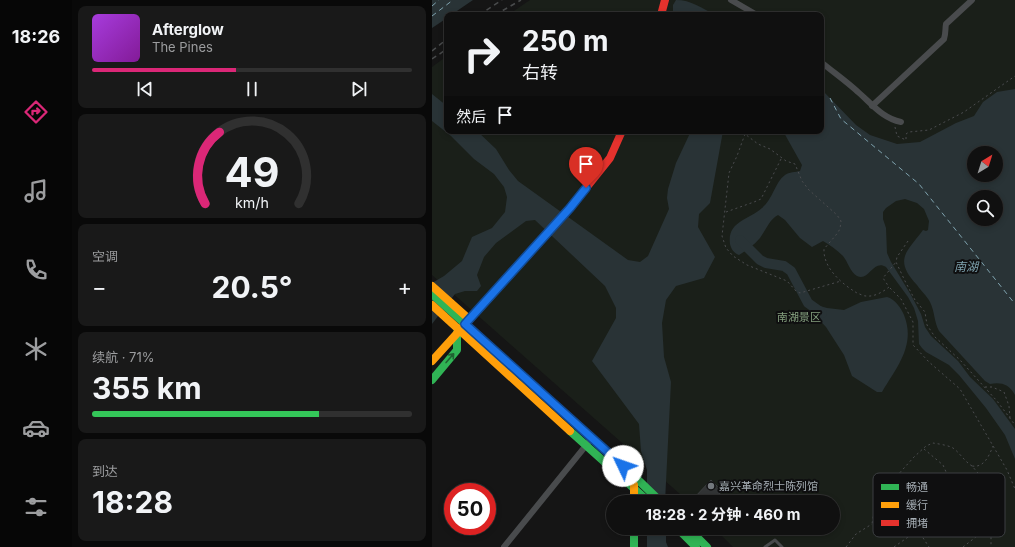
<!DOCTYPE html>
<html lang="zh">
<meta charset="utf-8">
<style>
:root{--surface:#101010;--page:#191919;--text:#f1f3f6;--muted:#9c9d9f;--line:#303030;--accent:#db2777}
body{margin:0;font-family:Inter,"Noto Sans SC",sans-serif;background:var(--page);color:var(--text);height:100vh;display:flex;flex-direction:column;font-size:15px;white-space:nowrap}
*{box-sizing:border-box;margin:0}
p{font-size:13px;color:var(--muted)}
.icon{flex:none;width:22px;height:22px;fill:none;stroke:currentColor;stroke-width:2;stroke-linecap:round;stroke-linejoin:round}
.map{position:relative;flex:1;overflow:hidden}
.drawer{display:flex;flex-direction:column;gap:6px;padding:6px;background:#090909;width:360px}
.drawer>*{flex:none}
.top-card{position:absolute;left:12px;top:12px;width:380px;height:122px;border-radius:8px;box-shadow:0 2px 6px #0003,0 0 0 1px var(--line);background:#101010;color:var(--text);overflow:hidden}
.needle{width:26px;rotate:38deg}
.tools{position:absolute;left:535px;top:146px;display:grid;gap:8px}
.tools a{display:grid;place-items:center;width:36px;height:36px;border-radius:50%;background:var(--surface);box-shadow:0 2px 6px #0003,0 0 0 1px var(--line);font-size:20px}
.speed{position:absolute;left:12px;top:483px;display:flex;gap:8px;font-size:20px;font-weight:700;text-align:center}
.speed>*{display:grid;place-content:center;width:52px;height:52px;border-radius:50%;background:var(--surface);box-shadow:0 2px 6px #0003,0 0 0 1px var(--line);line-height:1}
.speed .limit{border:6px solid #d22;background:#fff;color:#111}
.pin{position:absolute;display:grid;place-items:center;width:34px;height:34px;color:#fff;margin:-41px -17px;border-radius:50% 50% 50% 0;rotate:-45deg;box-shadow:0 0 4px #0007}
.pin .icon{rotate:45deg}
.me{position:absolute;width:44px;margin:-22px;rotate:312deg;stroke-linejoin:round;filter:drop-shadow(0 0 3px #0008)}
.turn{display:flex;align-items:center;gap:14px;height:84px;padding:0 12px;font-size:18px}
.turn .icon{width:52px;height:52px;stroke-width:2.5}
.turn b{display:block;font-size:28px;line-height:34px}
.then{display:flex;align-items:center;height:38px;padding:0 12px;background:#0003;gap:8px;font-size:15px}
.big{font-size:30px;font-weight:700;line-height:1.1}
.drawer .card{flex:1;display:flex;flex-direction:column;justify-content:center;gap:6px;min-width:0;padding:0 14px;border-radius:8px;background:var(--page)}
.drawer .dial{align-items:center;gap:0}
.dial svg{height:104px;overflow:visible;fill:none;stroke:var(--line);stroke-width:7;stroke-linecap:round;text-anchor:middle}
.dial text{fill:var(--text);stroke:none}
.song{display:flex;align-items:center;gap:12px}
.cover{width:48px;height:48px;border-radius:6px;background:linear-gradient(135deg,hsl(280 70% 55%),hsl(290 70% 35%))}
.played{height:4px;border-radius:2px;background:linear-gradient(90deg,var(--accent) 45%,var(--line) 45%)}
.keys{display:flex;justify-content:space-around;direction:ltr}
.heat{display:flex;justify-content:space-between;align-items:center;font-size:22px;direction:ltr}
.charge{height:6px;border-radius:3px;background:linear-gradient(90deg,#34c759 71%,var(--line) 0)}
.trip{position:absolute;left:174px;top:495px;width:234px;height:40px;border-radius:20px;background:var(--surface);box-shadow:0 2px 6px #0003,0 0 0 1px var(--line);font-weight:700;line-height:40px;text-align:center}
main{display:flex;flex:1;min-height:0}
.dock{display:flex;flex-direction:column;width:72px;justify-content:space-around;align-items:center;background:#060606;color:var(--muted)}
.dock .icon{width:28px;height:28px}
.dock .current{color:var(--accent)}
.dock b{font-size:18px;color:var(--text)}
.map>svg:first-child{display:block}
.green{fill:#1a1f19;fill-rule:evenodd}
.water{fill:#293336;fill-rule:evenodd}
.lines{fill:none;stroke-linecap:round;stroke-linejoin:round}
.river{stroke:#293336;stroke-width:10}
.ferry{stroke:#7fa3af;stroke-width:1;stroke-dasharray:5 4;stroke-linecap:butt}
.building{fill:#323435;stroke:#3d3f41}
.path{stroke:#4b4c4f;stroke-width:1;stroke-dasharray:2 3;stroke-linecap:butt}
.lane{stroke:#494b4d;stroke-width:3}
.street{stroke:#494b4d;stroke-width:6}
.fast{stroke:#30b455;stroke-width:8}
.slow{stroke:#ff9f0a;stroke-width:8}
.jam{stroke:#e5322d;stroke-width:8}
.rail{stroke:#494b4c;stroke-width:1.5;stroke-dasharray:5 4;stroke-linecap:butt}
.oneway{stroke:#206232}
.route-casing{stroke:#114b97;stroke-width:10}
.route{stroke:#1a73e8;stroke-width:7}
.poi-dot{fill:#73787d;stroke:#0f0f10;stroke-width:1.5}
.labels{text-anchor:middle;stroke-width:4;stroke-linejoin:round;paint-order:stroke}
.park-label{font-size:11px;fill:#849f7e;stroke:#0f0f10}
.poi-label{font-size:11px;fill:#a6aeb5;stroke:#0f0f10;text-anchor:start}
.water-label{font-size:12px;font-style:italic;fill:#7fa3af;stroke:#0f0f10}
.key{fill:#0f0f10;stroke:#3c3f42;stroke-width:1}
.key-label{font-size:11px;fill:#a6aeb5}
</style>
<main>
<nav class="dock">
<b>18:26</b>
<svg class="icon current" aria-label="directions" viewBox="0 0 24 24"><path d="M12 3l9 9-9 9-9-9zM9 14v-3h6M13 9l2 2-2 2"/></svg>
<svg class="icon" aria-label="music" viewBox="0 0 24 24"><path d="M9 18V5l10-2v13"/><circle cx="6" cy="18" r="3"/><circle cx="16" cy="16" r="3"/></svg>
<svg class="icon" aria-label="phone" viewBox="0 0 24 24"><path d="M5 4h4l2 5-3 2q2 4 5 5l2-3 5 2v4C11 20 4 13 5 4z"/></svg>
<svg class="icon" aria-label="climate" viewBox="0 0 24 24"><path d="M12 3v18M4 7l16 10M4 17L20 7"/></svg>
<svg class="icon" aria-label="car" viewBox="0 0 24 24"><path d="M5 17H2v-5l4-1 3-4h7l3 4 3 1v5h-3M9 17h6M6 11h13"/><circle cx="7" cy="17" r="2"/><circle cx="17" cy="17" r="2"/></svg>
<svg class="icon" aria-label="filters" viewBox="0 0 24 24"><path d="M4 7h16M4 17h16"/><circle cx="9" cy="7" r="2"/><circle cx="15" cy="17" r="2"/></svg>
</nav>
<section class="drawer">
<div class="card">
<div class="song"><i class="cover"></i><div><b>Afterglow</b><p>The Pines</p></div></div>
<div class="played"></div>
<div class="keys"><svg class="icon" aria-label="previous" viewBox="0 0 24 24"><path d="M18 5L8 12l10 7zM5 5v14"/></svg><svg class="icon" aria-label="pause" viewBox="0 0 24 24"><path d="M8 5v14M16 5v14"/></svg><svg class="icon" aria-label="next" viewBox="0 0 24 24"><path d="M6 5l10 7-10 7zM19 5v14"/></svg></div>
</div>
<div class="card dial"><svg viewBox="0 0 100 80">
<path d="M14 69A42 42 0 1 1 86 69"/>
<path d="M14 69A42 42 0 0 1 25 14" stroke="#db2777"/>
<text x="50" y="56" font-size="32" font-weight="700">49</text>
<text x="50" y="72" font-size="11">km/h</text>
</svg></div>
<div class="card"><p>空调</p>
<div class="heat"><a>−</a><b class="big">20.5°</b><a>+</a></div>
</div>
<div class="card"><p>续航 · 71%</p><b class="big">355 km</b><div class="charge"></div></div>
<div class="card"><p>到达</p><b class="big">18:28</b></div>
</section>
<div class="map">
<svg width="583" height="547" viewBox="0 0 583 547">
<rect width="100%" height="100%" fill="#151515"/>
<path class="green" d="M98,0H583V547H301L282,528H401V502H257L0,275V67L15,56V131H389V15H76ZM542,153H564V175H542ZM542,197H564V219H542Z"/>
<path class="water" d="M0,0H41L19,15H15V18L0,28Z
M244,0C259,0 270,8 283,15H249L241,12V5Z
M583,89V395C577,384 569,382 558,384L553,381L507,331C502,322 503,312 498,302C495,296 489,291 485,285C461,259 475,252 491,230L494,231L496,230L497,221L492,209L485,203L473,199L464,201L454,208L451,212V219L454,228L455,253L459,262L479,295L489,314L493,327L499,336L526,361L538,377L561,399L583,429V459L573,435L554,408L527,375L517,365L494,352L490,348L487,344L486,321L482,308L476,297L454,267C441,259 437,282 425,276C418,272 416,262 411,256C405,250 398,245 391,241L380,247L368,238L353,220L346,215C337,220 334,230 328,238C322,245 315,250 307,255C302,253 299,249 298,244C295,221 317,220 330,208C341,199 343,182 353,175C357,172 364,172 368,171L370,165L351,131H389V93L391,91L424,125L438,135L465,144L488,142L524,123L542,116L551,102L565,92ZM542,153H564V175H542ZM542,197H564V219H542Z
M0,94L15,106V131H45L64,149L77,170L86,181L196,260L208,262L216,256L237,209L235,198L236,189L244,163L259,131H291L278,203L267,214L266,227L283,257L272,278L244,286L234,300L230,323L232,357L239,382L233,502H215V470L209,451L207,424L160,361L184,318V308L173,286L103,220L94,221L64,243L52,257L45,275L49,286L45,291H33L23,294L0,324V283L12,276L30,261L40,237L60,228L73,212L75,197L72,187L62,174L42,159L19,136L0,121Z
M455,297C463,299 469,308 472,315C484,345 465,367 450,392H445L420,376L412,355L394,327L378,310L381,304L395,308L412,310L429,302Z
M215,528H234V542L236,547H215Z"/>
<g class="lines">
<path class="river" d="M308,240L328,260L334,263L352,266L359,271L376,303L390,313"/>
<path class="ferry" d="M0,6L7,0
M0,16L21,0
M398,98L409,119L487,184L583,304"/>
</g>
<path class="building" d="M279,480L290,491L280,502H265L261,499Z"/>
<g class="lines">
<path class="path" d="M463,127L465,136L474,140V134L477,132L497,130L532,112L583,76
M306,131L313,134L326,144L338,149L354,161L363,164L370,181L377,190L405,215L409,221L408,229L404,235L392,249C391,268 410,284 425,293C428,294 431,296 434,296C442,297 451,292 457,287L451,278L464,262
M313,134L305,156L297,173L290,236L294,248L301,256L315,265L355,281L364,291L368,293L409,281
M294,212L322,202L329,199L349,159
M476,241L465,257L464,262L473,281L483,300L493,312L495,325L503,337L528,360L565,401L583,425
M458,288L469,299L481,322V345L497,362L528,389L575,470L583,489
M553,387H560L572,392L577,406L578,418
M492,449L511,465L518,481
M540,466C532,461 528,453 521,448C515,445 507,444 501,443L494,446L482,457L444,499L440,524C456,525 472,527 486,519C496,513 496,493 507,485C510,483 515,483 518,482L534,496L550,495
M480,521L497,547
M554,529L559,535V547
M414,547L424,534L440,524
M462,547L486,530
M531,547L554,529L559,517L557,510L550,499L552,483L551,479L540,466C552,468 557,456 561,446"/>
<path class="lane" d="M333,547L343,540L350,547"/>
<path class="street" d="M299,0L325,15
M389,62C401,72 414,81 426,92C440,104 450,118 469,122
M440,106L512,39C514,33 513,29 514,24L540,0
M72,547L160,438"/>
<path class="fast" d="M0,294L202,476L229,502
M0,380L25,350V333
M138,431L217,502
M202,528V547
M245,528L264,547
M256,528L275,547"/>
<path class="slow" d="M0,286L37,319
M0,305L138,431
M0,361L96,255
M202,485V502"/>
<path class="jam" d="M229,15L233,0
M96,255L138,208L178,158L190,131"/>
<path class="rail" d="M47,15L70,0
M63,15L89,0
M0,51L15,39
M0,59L15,49"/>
</g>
<defs><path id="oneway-shaft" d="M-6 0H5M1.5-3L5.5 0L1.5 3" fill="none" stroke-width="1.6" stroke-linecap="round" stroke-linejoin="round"/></defs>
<use class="oneway" href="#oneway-shaft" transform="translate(18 358) rotate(-49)"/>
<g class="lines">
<g class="route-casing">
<path id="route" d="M154,188L138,208L33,324L191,466"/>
</g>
<use href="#route" class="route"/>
</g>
<circle class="poi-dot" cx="279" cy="486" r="4"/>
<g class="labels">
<g class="park-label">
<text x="367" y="321">南湖景区</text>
</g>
<g class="poi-label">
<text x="287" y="490">嘉兴革命烈士陈列馆</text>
</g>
<g class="water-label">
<text x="534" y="271">南湖</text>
</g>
</g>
<rect x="441" y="473" width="132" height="64" rx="6" class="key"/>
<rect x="449" y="484" width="18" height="6" fill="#30b455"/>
<rect x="449" y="502" width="18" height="6" fill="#ff9f0a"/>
<rect x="449" y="520" width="18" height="6" fill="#e5322d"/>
<g class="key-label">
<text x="474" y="491">畅通</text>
<text x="474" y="509">缓行</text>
<text x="474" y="527">拥堵</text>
</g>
</svg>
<div class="tools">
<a><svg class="needle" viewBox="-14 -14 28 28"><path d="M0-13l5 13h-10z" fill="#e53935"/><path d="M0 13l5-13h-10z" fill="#9c9d9f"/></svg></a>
<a><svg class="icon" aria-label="search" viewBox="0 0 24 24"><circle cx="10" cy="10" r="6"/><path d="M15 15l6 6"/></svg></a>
</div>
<div class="speed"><div class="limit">50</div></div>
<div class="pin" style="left:154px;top:188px;background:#d93025"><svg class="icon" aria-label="arrive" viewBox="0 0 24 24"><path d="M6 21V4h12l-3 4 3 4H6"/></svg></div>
<svg class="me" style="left:191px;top:466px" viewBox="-20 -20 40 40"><circle r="19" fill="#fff"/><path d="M0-13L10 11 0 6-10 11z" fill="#1a73e8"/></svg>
<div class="trip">18:28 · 2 分钟 · 460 m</div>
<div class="top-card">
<div class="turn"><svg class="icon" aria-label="right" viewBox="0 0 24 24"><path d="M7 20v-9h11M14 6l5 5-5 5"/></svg><div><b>250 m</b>右转</div></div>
<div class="then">然后<svg class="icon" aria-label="arrive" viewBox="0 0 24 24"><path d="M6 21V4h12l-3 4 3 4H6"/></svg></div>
</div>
</div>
</main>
